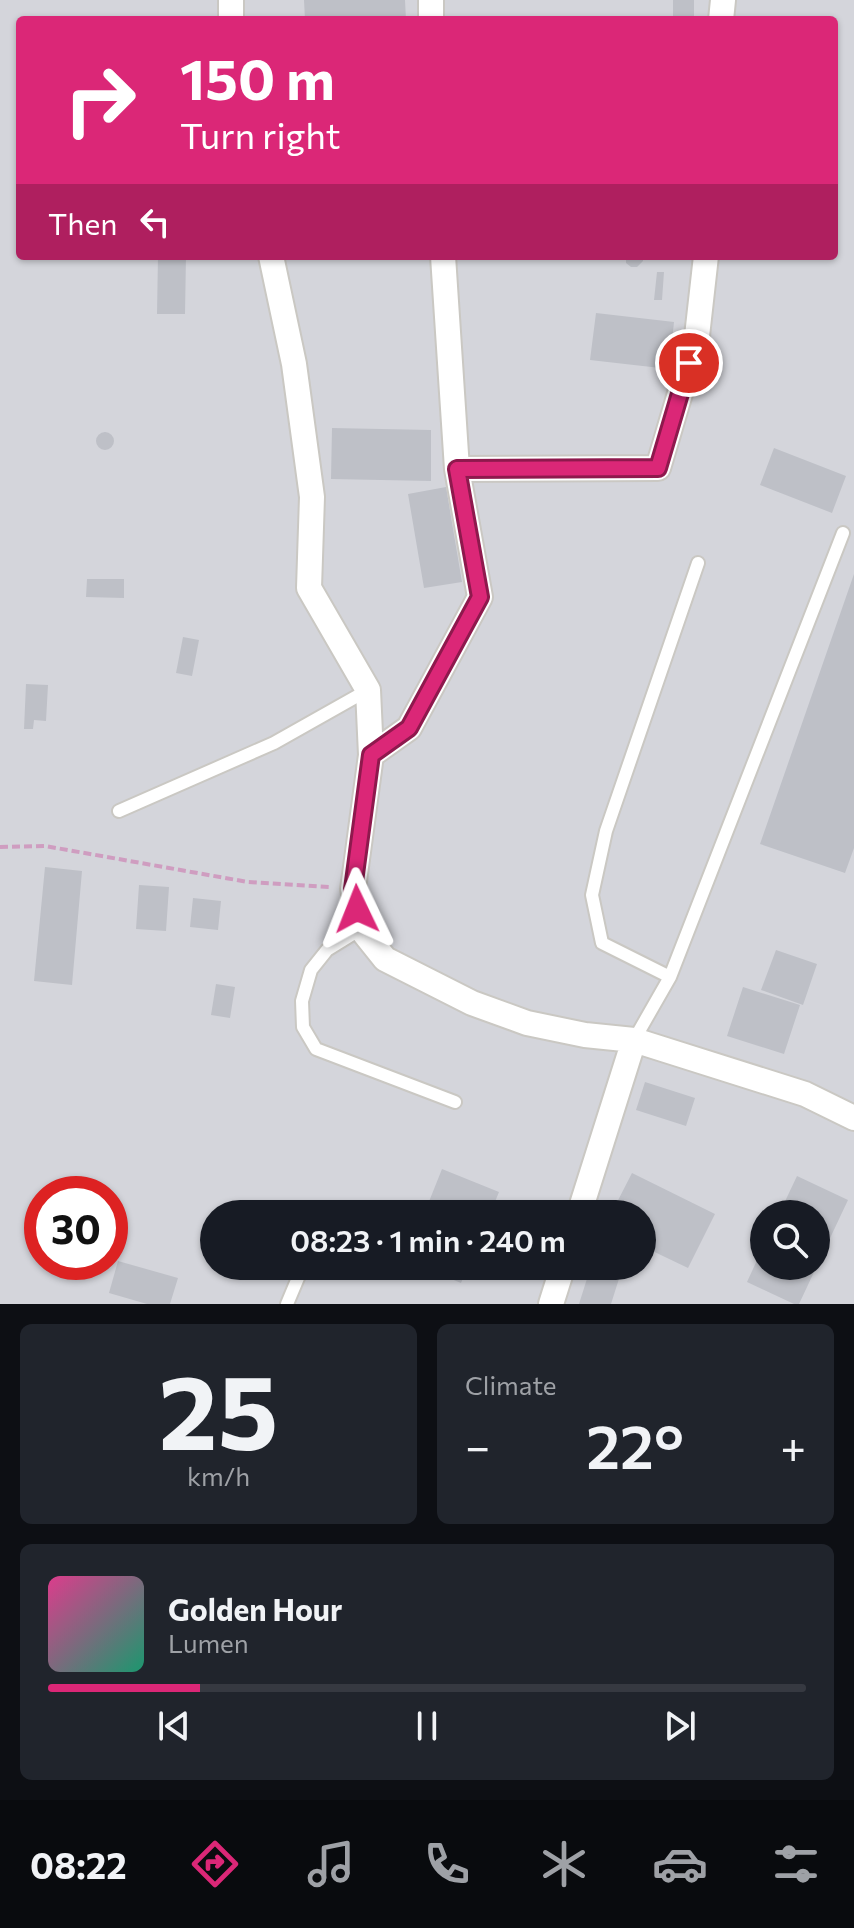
<!DOCTYPE html>
<meta charset="utf-8">
<style>
:root{--surface:#171b24;--page:#20242c;--text:#f1f3f6;--muted:#9ea1a6;--line:#363941;--accent:#db2777}
body{margin:0;font-family:Commissioner,sans-serif;background:var(--page);color:var(--text);height:100vh;display:flex;flex-direction:column;font-size:30px;white-space:nowrap}
*{box-sizing:border-box;margin:0}
p{font-size:26px;color:var(--muted)}
.icon{flex:none;width:44px;height:44px;fill:none;stroke:currentColor;stroke-width:2;stroke-linecap:round;stroke-linejoin:round}
.map{position:relative;height:1304px;overflow:hidden}
.drawer{display:flex;flex-direction:column;gap:20px;padding:20px;background:#0d0f14;flex:1}
.drawer>*{flex:none}
.guide{position:absolute;left:16px;top:16px;width:822px;height:244px;border-radius:8px;box-shadow:0 2px 6px #0004;background:#db2777;color:#fff;overflow:hidden}
.buttons{position:absolute;left:750px;top:1200px;display:grid;gap:16px}
.buttons a{display:grid;place-items:center;width:80px;height:80px;border-radius:50%;background:var(--surface);box-shadow:0 2px 6px #0004;font-size:40px}
.speed{position:absolute;left:24px;top:1176px;display:flex;gap:16px;font-size:40px;font-weight:700;text-align:center}
.speed>*{display:grid;place-content:center;width:104px;height:104px;border-radius:50%;background:var(--surface);box-shadow:0 2px 6px #0004;line-height:1}
.speed .limit{border:12px solid #d22;background:#fff;color:#111}
.pin{position:absolute;display:grid;place-items:center;width:68px;height:68px;color:#fff;margin:-34px;border:4px solid #fff;border-radius:50%;box-shadow:0 2px 8px #0007}
.me{position:absolute;width:88px;margin:-44px;rotate:358deg;stroke-linejoin:round;filter:drop-shadow(0 0 6px #0008)}
.turn{display:flex;align-items:center;gap:28px;height:168px;padding:0 32px;font-size:36px}
.turn .icon{width:104px;height:104px;stroke-width:2.5}
.turn b{display:block;font-size:56px;line-height:68px}
.then{display:flex;align-items:center;height:76px;padding:0 32px;background:#0003;gap:16px;font-size:30px}
.big{font-size:60px;font-weight:600;line-height:1.1}
.drawer .card{flex:1;display:flex;flex-direction:column;justify-content:center;gap:12px;min-width:0;padding:0 28px;border-radius:12px;background:var(--page)}
.drawer .dial{align-items:center;gap:0}
.dial b{font-size:104px;line-height:1}
.song{display:flex;align-items:center;gap:24px}
.cover{width:96px;height:96px;border-radius:12px;background:linear-gradient(135deg,hsl(330 70% 55%),hsl(160 70% 35%))}
.played{height:8px;border-radius:4px;background:linear-gradient(90deg,var(--accent) 20%,var(--line) 20%)}
.keys{display:flex;justify-content:space-around;direction:ltr}
.heat{display:flex;justify-content:space-between;align-items:center;font-size:44px;direction:ltr}
.drawer .tiles{flex:1;display:grid;gap:20px;grid-template-columns:1fr 1fr}
.card:last-child{grid-column:span 2}
.trip{position:absolute;left:200px;top:1200px;width:456px;height:80px;border-radius:40px;background:var(--surface);box-shadow:0 2px 6px #0004;font-weight:600;line-height:80px;text-align:center}
.tabs{display:flex;height:128px;justify-content:space-around;align-items:center;background:#090b0e;color:var(--muted)}
.tabs .icon{width:56px;height:56px}
.tabs .active{color:var(--accent)}
.tabs b{font-size:36px;color:var(--text)}
.map>svg:first-child{display:block}
.industrial{fill:#d4d5db;fill-rule:evenodd}
.building{fill:#bec0c7}
.lines{fill:none;stroke-linecap:round;stroke-linejoin:round}
.service-casing{stroke:#cac8c3;stroke-width:16}
.minor-casing{stroke:#cac8c3;stroke-width:28}
.path{stroke:#cf9dc0;stroke-width:4;stroke-dasharray:8 4;stroke-linecap:butt}
.service{stroke:#fff;stroke-width:12}
.minor{stroke:#fff;stroke-width:24}
.route-casing{stroke:#8e194d;stroke-width:20}
.route{stroke:#db2777;stroke-width:14}
</style>
<div class="map">
<svg width="854" height="1304" viewBox="0 0 854 1304">
<rect width="100%" height="100%" fill="#e1e4ed"/>
<path class="industrial" d="M0,0H854V1304H0ZM20,20H834V256H20ZM42,1194H110V1262H42ZM214,1214H642V1266H214ZM764,1214H816V1266H764Z"/>
<path class="building" d="M304,0H405L406,20H305Z
M673,0H694V19L673,20Z
M158,256H186L185,314H157Z
M626,256H643V261L637,267H631L626,263Z
M657,272H664L662,300H654Z
M596,313L674,322L669,369L590,360Z
M332,428L431,430V481L331,479Z
M96 441a9 9 0 1 1 18 0a9 9 0 1 1-18 0Z
M774,448L846,476L832,513L760,485Z
M446,487L462,582L424,588L408,494Z
M854,574V848L845,873L760,844Z
M87,579H124V598L86,597Z
M183,637L199,640L192,676L176,673Z
M26,684L48,685L46,721L34,720L33,729H24Z
M45,867L82,871L72,985L34,981Z
M139,885L169,887L166,931L136,929Z
M193,898L221,901L218,930L190,927Z
M776,950L817,964L803,1005L761,990Z
M216,984L235,987L230,1018L211,1015Z
M743,987L800,1005L784,1054L727,1036Z
M645,1082L695,1098L686,1126L636,1110Z
M442,1169L499,1192L490,1214H424Z
M632,1173L715,1214L688,1268L642,1246V1214H611Z
M797,1176L848,1200L799,1304H794L747,1282L764,1245V1266H816V1214H779Z
M118,1261L178,1278L170,1304H147L109,1293Z
M420,1266H468L461,1283Z
M591,1266H623L611,1304H579Z"/>
<g class="lines">
<g class="service-casing">
<path id="service" d="M119,811L274,743L368,690
M361,929L327,950L311,970L302,1001L303,1027L316,1049L455,1102
M670,977L602,943L592,895L606,831L698,563
M634,1040L670,977L843,533
M287,1304L303,1266"/>
</g>
<g class="minor-casing">
<path id="minor" d="M431,0V20
M231,20V0
M721,20L723,0
M271,256L294,364L312,497L309,588L368,690L371,755L353,889L361,929L385,959L472,1003L527,1023L585,1035L634,1040L805,1094L854,1118
M457,469L658,468L697,336L706,256
M371,755L409,728L480,597L457,469L443,256
M579,1214L634,1040
M551,1304L563,1266"/>
</g>
<path class="path" d="M0,847L45,846L248,882L330,887"/>
<use href="#service" class="service"/>
<use href="#minor" class="minor"/>
</g>
<g class="lines">
<g class="route-casing">
<path id="route" d="M357,909L353,889L371,755L409,728L480,597L457,469L658,468L689,363"/>
</g>
<use href="#route" class="route"/>
</g>
</svg>
<div class="buttons">
<a><svg class="icon" aria-label="search" viewBox="0 0 24 24"><circle cx="10" cy="10" r="6"/><path d="M15 15l6 6"/></svg></a>
</div>
<div class="speed"><div class="limit">30</div></div>
<div class="pin" style="left:689px;top:363px;background:#d93025"><svg class="icon" aria-label="arrive" viewBox="0 0 24 24"><path d="M6 21V4h12l-3 4 3 4H6"/></svg></div>
<svg class="me" style="left:357px;top:909px" viewBox="-20 -20 40 40"><path d="M0-17L14 15 0 8-14 15z" fill="#db2777" stroke="#fff" stroke-width="4"/></svg>
<div class="trip">08:23 · 1 min · 240 m</div>
<div class="guide">
<div class="turn"><svg class="icon" aria-label="right" viewBox="0 0 24 24"><path d="M7 20v-9h11M14 6l5 5-5 5"/></svg><div><b>150 m</b>Turn right</div></div>
<div class="then">Then<svg class="icon" aria-label="left" viewBox="0 0 24 24"><path d="M17 20v-9H6M10 6l-5 5 5 5"/></svg></div>
</div>
</div>
<section class="drawer">
<div class="tiles">
<div class="card dial"><b>25</b><p>km/h</p></div>
<div class="card"><p>Climate</p>
<div class="heat"><a>−</a><b class="big">22°</b><a>+</a></div>
</div>
<div class="card">
<div class="song"><i class="cover"></i><div><b>Golden Hour</b><p>Lumen</p></div></div>
<div class="played"></div>
<div class="keys"><svg class="icon" aria-label="previous" viewBox="0 0 24 24"><path d="M18 5L8 12l10 7zM5 5v14"/></svg><svg class="icon" aria-label="pause" viewBox="0 0 24 24"><path d="M8 5v14M16 5v14"/></svg><svg class="icon" aria-label="next" viewBox="0 0 24 24"><path d="M6 5l10 7-10 7zM19 5v14"/></svg></div>
</div>
</div>
</section>
<nav class="tabs">
<b>08:22</b>
<svg class="icon active" aria-label="directions" viewBox="0 0 24 24"><path d="M12 3l9 9-9 9-9-9zM9 14v-3h6M13 9l2 2-2 2"/></svg>
<svg class="icon" aria-label="music" viewBox="0 0 24 24"><path d="M9 18V5l10-2v13"/><circle cx="6" cy="18" r="3"/><circle cx="16" cy="16" r="3"/></svg>
<svg class="icon" aria-label="phone" viewBox="0 0 24 24"><path d="M5 4h4l2 5-3 2q2 4 5 5l2-3 5 2v4C11 20 4 13 5 4z"/></svg>
<svg class="icon" aria-label="climate" viewBox="0 0 24 24"><path d="M12 3v18M4 7l16 10M4 17L20 7"/></svg>
<svg class="icon" aria-label="car" viewBox="0 0 24 24"><path d="M5 17H2v-5l4-1 3-4h7l3 4 3 1v5h-3M9 17h6M6 11h13"/><circle cx="7" cy="17" r="2"/><circle cx="17" cy="17" r="2"/></svg>
<svg class="icon" aria-label="filters" viewBox="0 0 24 24"><path d="M4 7h16M4 17h16"/><circle cx="9" cy="7" r="2"/><circle cx="15" cy="17" r="2"/></svg>
</nav>
